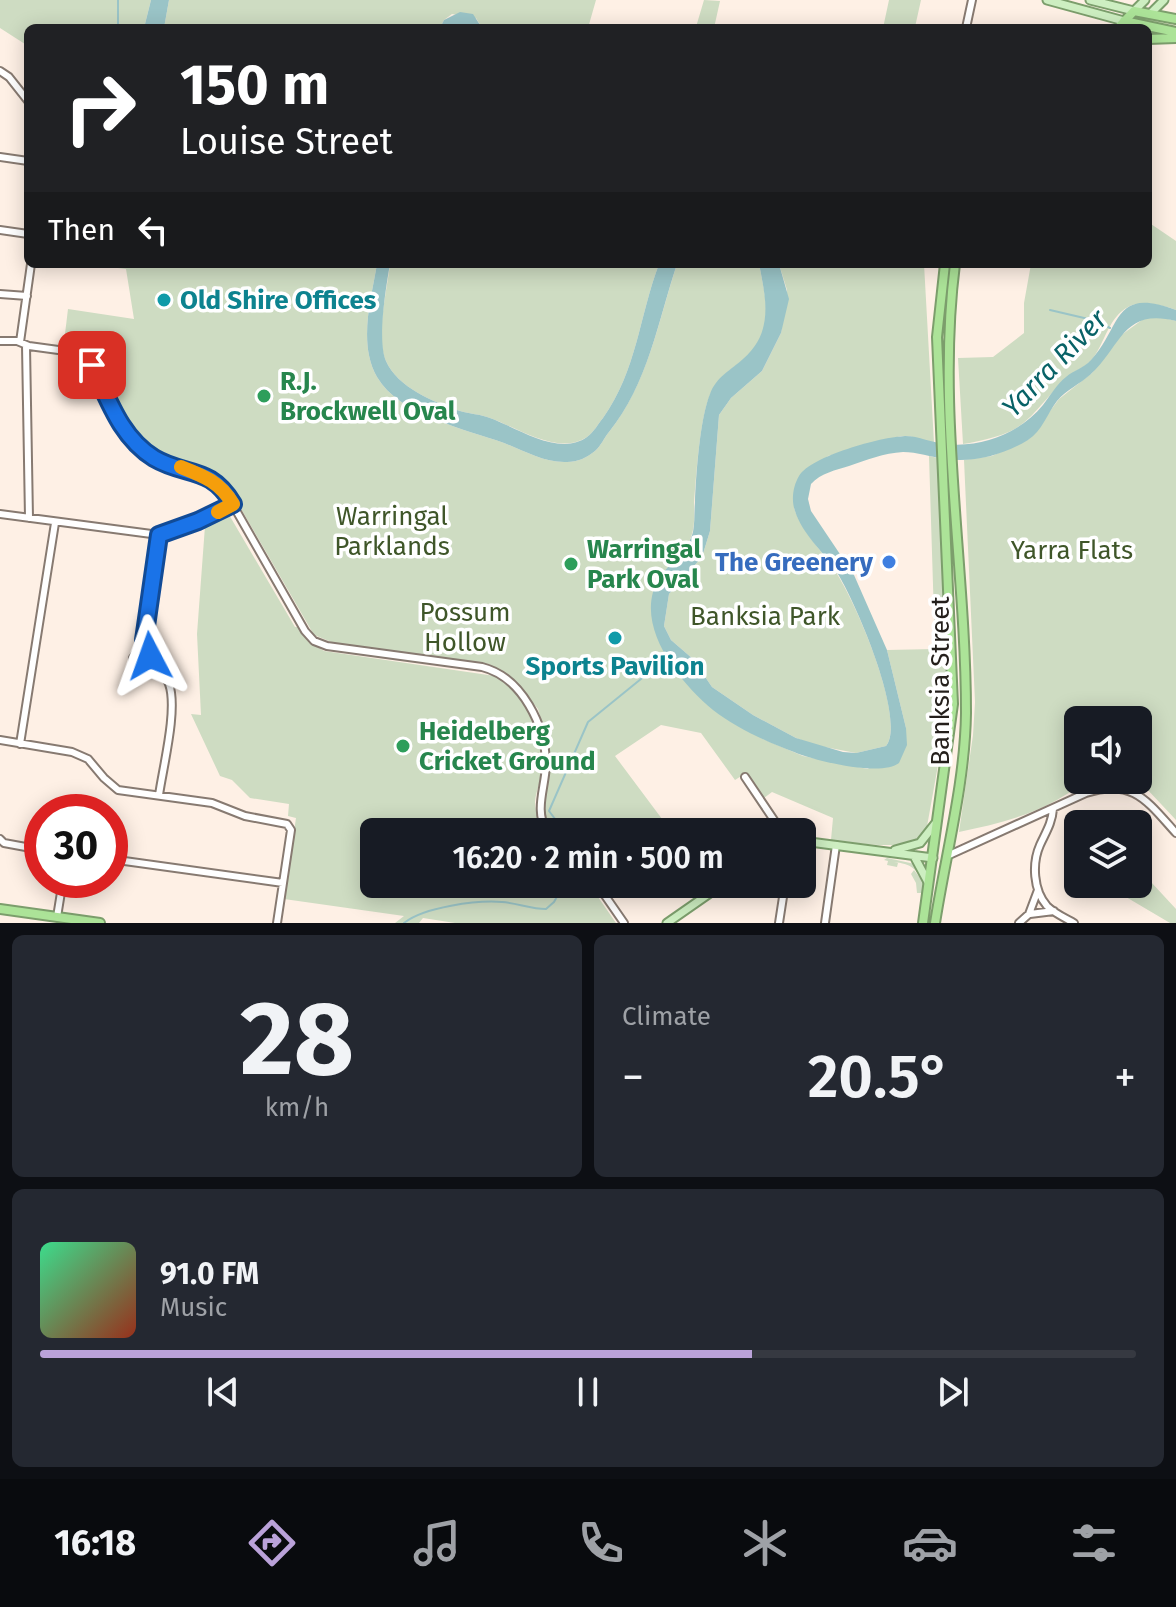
<!DOCTYPE html>
<meta charset="utf-8">
<style>
:root{--surface:#171b24;--page:#242831;--text:#f1f3f6;--muted:#9ea1a6;--line:#363941;--accent:#baa2d9}
body{margin:0;font-family:"Fira Sans",sans-serif;background:var(--page);color:var(--text);height:100vh;display:flex;flex-direction:column;font-size:30px;white-space:nowrap}
*{box-sizing:border-box;margin:0}
p{font-size:26px;color:var(--muted)}
.icon{flex:none;width:44px;height:44px;fill:none;stroke:currentColor;stroke-width:2;stroke-linecap:round;stroke-linejoin:round}
.map{position:relative;height:923px;overflow:hidden}
.details{display:flex;flex-direction:column;gap:12px;padding:12px;background:#0d0f14;flex:1}
.details>*{flex:none}
.guide{position:absolute;left:24px;top:24px;width:1128px;height:244px;border-radius:12px;box-shadow:0 4px 20px #0003;background:#202124;color:#fff;overflow:hidden}
.controls{position:absolute;left:1064px;top:706px;display:grid;gap:16px}
.controls a{display:grid;place-items:center;width:88px;height:88px;border-radius:12px;background:var(--surface);box-shadow:0 4px 20px #0003;font-size:40px}
.speed{position:absolute;left:24px;top:794px;display:flex;gap:16px;font-size:40px;font-weight:700;text-align:center}
.speed>*{display:grid;place-content:center;width:104px;height:104px;border-radius:50%;background:var(--surface);box-shadow:0 4px 20px #0003;line-height:1}
.speed .limit{border:12px solid #d22;background:#fff;color:#111}
.pin{position:absolute;display:grid;place-items:center;width:68px;height:68px;color:#fff;margin:-34px;border-radius:16px;box-shadow:0 4px 12px #0006}
.me{position:absolute;width:88px;margin:-44px;rotate:356deg;stroke-linejoin:round;filter:drop-shadow(0 0 6px #0008)}
.turn{display:flex;align-items:center;gap:28px;height:168px;padding:0 24px;font-size:36px}
.turn .icon{width:104px;height:104px;stroke-width:2.5}
.turn b{display:block;font-size:56px;line-height:68px}
.then{display:flex;align-items:center;height:76px;padding:0 24px;background:#0003;gap:16px;font-size:30px}
.big{font-size:60px;font-weight:600;line-height:1.1}
.details .card{flex:1;display:flex;flex-direction:column;justify-content:center;gap:12px;min-width:0;padding:0 28px;border-radius:12px;background:var(--page)}
.details .dial{align-items:center;gap:0}
.dial b{font-size:104px;line-height:1}
.song{display:flex;align-items:center;gap:24px}
.cover{width:96px;height:96px;border-radius:12px;background:linear-gradient(135deg,hsl(150 70% 55%),hsl(10 70% 35%))}
.played{height:8px;border-radius:4px;background:linear-gradient(90deg,var(--accent) 65%,var(--line) 65%)}
.keys{display:flex;justify-content:space-around;direction:ltr}
.heat{display:flex;justify-content:space-between;align-items:center;font-size:44px;direction:ltr}
.details .tiles{flex:1;display:grid;gap:12px;grid-template-columns:1fr 1fr}
.card:last-child{grid-column:span 2}
.trip{position:absolute;left:360px;top:818px;width:456px;height:80px;border-radius:12px;background:var(--surface);box-shadow:0 4px 20px #0003;font-weight:600;line-height:80px;text-align:center}
.menu{display:flex;height:128px;justify-content:space-around;align-items:center;background:#090b0e;color:var(--muted)}
.menu .icon{width:56px;height:56px}
.menu .selected{color:var(--accent)}
.menu b{font-size:36px;color:var(--text)}
.map>svg:first-child{display:block}
.green{fill:#cedcc2}
.water{fill:#9ac4c7}
.lines{fill:none;stroke-linecap:round;stroke-linejoin:round}
.stream{stroke:#9ac4c7;stroke-width:2}
.minor-casing{stroke:#877a71;stroke-width:10}
.major-casing{stroke:#7c9e6c;stroke-width:11}
.highway-casing{stroke:#7c9e6c;stroke-width:12}
.minor{stroke:#fff;stroke-width:6}
.major{stroke:#cdeec1;stroke-width:7}
.highway{stroke:#ace398;stroke-width:8}
.route-casing{stroke:#114b97;stroke-width:20}
.route{stroke:#1a73e8;stroke-width:14}
.slow{stroke:#f59e0b;stroke-width:14}
.culture-dot{fill:#0f9aa8;stroke:#fff;stroke-width:3}
.leisure-dot{fill:#2e9e5b;stroke:#fff;stroke-width:3}
.shop-dot{fill:#3f7fe0;stroke:#fff;stroke-width:3}
.labels{text-anchor:middle;stroke-width:7;stroke-linejoin:round;paint-order:stroke}
.culture-label{font-size:26px;font-weight:bold;fill:#0d838f;stroke:#fff;text-anchor:start}
.leisure-label{font-size:26px;font-weight:bold;fill:#27864d;stroke:#fff;text-anchor:start}
.park-label{font-size:26px;fill:#3f5629;stroke:#fff}
.shop-label{font-size:26px;font-weight:bold;fill:#366cbe;stroke:#fff;text-anchor:end}
.street-label{font-size:26px;fill:#241f1b;stroke:#fff}
.water-label{font-size:28px;font-style:italic;fill:#086267;stroke:#fff}
</style>
<div class="map">
<svg width="1176" height="923" viewBox="0 0 1176 923">
<rect width="100%" height="100%" fill="#fef0e5"/>
<path class="green" d="M0,0H151L144,28H28V46L0,28Z
M169,0H596L588,28H482L476,18L452,14L444,20L440,28H164Z
M704,0L720,1L714,28L696,27Z
M889,0H921L915,27L883,28Z
M1148,222L1176,241V310C1163,305 1140,300 1128,307C1109,317 1105,342 1093,358C1086,368 1072,371 1064,380C1022,424 1028,432 963,444L958,358L993,357L1024,333V303L1031,264H1148Z
M86,264H377C371,300 358,343 377,377C399,415 465,429 504,443C525,451 544,463 567,462C578,462 586,458 595,451C601,446 604,438 609,432C648,383 658,322 677,264H759C766,300 776,332 743,360C730,370 716,379 710,395C700,417 696,477 694,504C694,514 695,524 692,534C685,557 664,567 654,588L670,662L714,710L763,739L803,756L868,769L906,728L887,650L935,649L929,456L938,458L949,704L926,832C910,854 856,842 831,840L833,818L772,792L764,798L746,773L735,780L701,733L661,725L615,756L671,831L551,832L543,812L547,750L544,730L538,709L516,682L489,664L334,643L314,635L229,488L211,473L156,452L136,433L114,403L95,360L82,346L64,342L68,309L134,319L126,269Z
M390,264H659C639,317 637,370 603,418C598,424 594,432 587,437C558,456 518,428 490,418C480,414 470,414 460,411C435,403 397,387 386,361C375,337 387,291 390,264Z
M779,264H924L934,443L909,436H901L828,456L794,508C802,532 822,550 835,571C854,598 907,719 886,746L856,753L814,745L796,738L753,715L712,687L693,659L671,640L664,626L669,594L702,557L710,531L719,415L731,398L762,371L781,333L787,290Z
M1146,317H1160L1176,321V820L1145,787L1130,780H1138V720H1078V780H1096C1079,785 1071,792 1057,800C1027,817 992,825 959,832L973,735L975,702L964,460L992,456L1029,439L1059,399L1092,373L1120,336Z
M228,513L295,627H298L308,641L324,651L495,676C526,691 543,732 543,765C543,777 536,789 535,802C535,811 539,822 542,832H374V884H589L616,923H455L423,918L419,923H395L404,916L284,899L296,818L288,816L289,804L250,798L232,780L220,776L191,714L201,715L197,634L205,526Z
M887,858L915,864L925,880L922,902V893H917L916,883L911,874L914,870L924,883C916,868 911,864 894,862L898,863L897,867L887,865L888,861L884,860Z
M1138,868L1176,909V923H1170L1104,884H1138Z"/>
<path class="water" d="M151,0H169L164,28H144Z
M460,12L473,14L482,28H440L444,20Z
M377,264H390C386,287 377,341 386,361C397,387 435,403 460,411C470,414 480,414 490,418C518,428 559,457 587,437C594,432 598,424 603,418C637,370 639,317 659,264H677C658,321 648,384 609,432C604,438 601,446 595,451C586,458 578,462 567,462C544,463 525,451 504,443C465,429 399,415 377,377C358,343 371,300 377,264Z
M759,264H779L789,299L781,333L762,371L731,398L719,415L710,531L702,557L669,594L664,626L671,640L693,659L712,687L753,715L796,738L843,752L856,753L886,746C907,720 854,598 836,571C823,551 802,534 795,511C791,500 793,486 799,476C811,456 881,437 905,436C919,436 932,443 946,444C982,448 1020,433 1043,405C1050,396 1057,384 1066,377C1074,370 1084,368 1091,360C1122,327 1112,286 1176,310V321C1123,308 1122,345 1091,374C1080,384 1066,390 1057,401C1047,414 1042,431 1028,440C1003,455 974,463 945,459C931,457 917,452 903,452C884,453 866,460 849,466C836,470 821,473 811,484L808,499L811,511L854,575L887,650L906,728L907,745L899,763C882,777 815,761 794,752C767,742 736,728 713,710C682,684 641,635 653,592C659,567 686,558 693,532C695,522 694,512 695,502C696,474 700,418 710,394C716,377 731,370 743,359C774,332 766,299 759,264Z"/>
<g class="lines">
<path class="stream" d="M118,28V0
M1050,310L1097,321L1110,328
M565,832L549,811L588,722L668,657
M404,923C424,907 477,900 502,902C517,903 531,909 546,909L554,902L564,884"/>
<g class="minor-casing">
<path id="minor" d="M966,28L972,0
M0,71L9,77L28,101
M0,157L28,161
M0,230L28,234
M0,294L27,296
M0,341H17L29,346L73,352L83,356L93,368L109,407L131,436L154,458L209,477L225,491L305,631L314,641L327,646L482,667C522,677 546,726 546,765C545,789 534,810 547,832
M20,342L31,264
M26,346L29,518
M0,514L159,535L198,521L233,504
M159,535L144,641C148,659 163,668 169,684C178,709 163,767 159,795
M143,644L133,658V664L138,667L160,669
M0,740L72,752L88,759L104,778L118,790L212,803L245,816L287,824L291,830L277,923
M20,744L55,523
M745,777L782,832
M1053,809C1052,823 1046,832 1040,845C1032,863 1033,890 1047,906C1054,913 1065,918 1074,923
M0,839L4,843L42,850
M947,856L1086,793C1133,778 1147,801 1176,833
M110,859L283,883
M597,884L624,923
M1030,914L1054,911
M57,917L63,880
M779,923L785,884
M825,923L836,845
M1019,923L1029,914L1038,890"/>
</g>
<g class="major-casing">
<path id="major" d="M1047,0L1124,21
M1090,0L1134,11L1145,0
M1150,14L1164,0
M802,841L933,858
M895,850L920,843L935,824
M914,856L928,882
M667,923L723,884"/>
</g>
<g class="highway-casing">
<path id="highway" d="M1124,21L1176,32
M1118,28L1134,11L1176,19
M1148,39L1176,38
M0,909L100,923
M923,923L953,704L937,337L945,264
M935,923C946,853 965,783 966,713C966,565 936,411 955,264"/>
</g>
<use href="#minor" class="minor"/>
<use href="#major" class="major"/>
<use href="#highway" class="highway"/>
</g>
<g class="lines">
<g class="route-casing">
<path id="route" d="M92,365C108,398 120,437 154,458C186,477 210,465 233,504L198,521L159,535L144,640L150,656"/>
</g>
<use href="#route" class="route"/>
<path class="slow" d="M181,467C204,476 220,482 233,504L218,512"/>
</g>
<g class="culture-dot">
<circle cx="164" cy="300" r="8"/>
<circle cx="615" cy="638" r="8"/>
</g>
<g class="leisure-dot">
<circle cx="264" cy="396" r="8"/>
<circle cx="571" cy="564" r="8"/>
<circle cx="403" cy="746" r="8"/>
</g>
<circle class="shop-dot" cx="889" cy="562" r="8"/>
<g class="labels">
<g class="culture-label">
<text x="180" y="309">Old Shire Offices</text>
<text x="615" y="675" text-anchor="middle">Sports Pavilion</text>
</g>
<g class="leisure-label">
<text x="280" y="390">R.J.<tspan x="280" dy="30">Brockwell Oval</tspan></text>
<text x="587" y="558">Warringal<tspan x="587" dy="30">Park Oval</tspan></text>
<text x="419" y="740">Heidelberg<tspan x="419" dy="30">Cricket Ground</tspan></text>
</g>
<g class="park-label">
<text x="392" y="525">Warringal<tspan x="392" dy="30">Parklands</tspan></text>
<text x="1072" y="559">Yarra Flats</text>
<text x="465" y="621">Possum<tspan x="465" dy="30">Hollow</tspan></text>
<text x="765" y="625">Banksia Park</text>
</g>
<g class="shop-label">
<text x="873" y="571">The Greenery</text>
</g>
<g class="street-label">
<text transform="translate(940 681) rotate(-90)" y="9">Banksia Street</text>
</g>
<g class="water-label">
<text transform="translate(1054 363) rotate(-46)" y="10">Yarra River</text>
</g>
</g>
</svg>
<div class="controls">
<a><svg class="icon" aria-label="sound" viewBox="0 0 24 24"><path d="M4 9h4l5-4v14l-5-4H4zM17 9q2 3 0 6"/></svg></a>
<a><svg class="icon" aria-label="layers" viewBox="0 0 24 24"><path d="M12 4l9 5-9 5-9-5zM3 14l9 5 9-5"/></svg></a>
</div>
<div class="speed"><div class="limit">30</div></div>
<div class="pin" style="left:92px;top:365px;background:#d93025"><svg class="icon" aria-label="arrive" viewBox="0 0 24 24"><path d="M6 21V4h12l-3 4 3 4H6"/></svg></div>
<svg class="me" style="left:150px;top:656px" viewBox="-20 -20 40 40"><path d="M0-17L14 15 0 8-14 15z" fill="#1a73e8" stroke="#fff" stroke-width="4"/></svg>
<div class="trip">16:20 · 2 min · 500 m</div>
<div class="guide">
<div class="turn"><svg class="icon" aria-label="right" viewBox="0 0 24 24"><path d="M7 20v-9h11M14 6l5 5-5 5"/></svg><div><b>150 m</b>Louise Street</div></div>
<div class="then">Then<svg class="icon" aria-label="left" viewBox="0 0 24 24"><path d="M17 20v-9H6M10 6l-5 5 5 5"/></svg></div>
</div>
</div>
<section class="details">
<div class="tiles">
<div class="card dial"><b>28</b><p>km/h</p></div>
<div class="card"><p>Climate</p>
<div class="heat"><a>−</a><b class="big">20.5°</b><a>+</a></div>
</div>
<div class="card">
<div class="song"><i class="cover"></i><div><b>91.0 FM</b><p>Music</p></div></div>
<div class="played"></div>
<div class="keys"><svg class="icon" aria-label="previous" viewBox="0 0 24 24"><path d="M18 5L8 12l10 7zM5 5v14"/></svg><svg class="icon" aria-label="pause" viewBox="0 0 24 24"><path d="M8 5v14M16 5v14"/></svg><svg class="icon" aria-label="next" viewBox="0 0 24 24"><path d="M6 5l10 7-10 7zM19 5v14"/></svg></div>
</div>
</div>
</section>
<nav class="menu">
<b>16:18</b>
<svg class="icon selected" aria-label="directions" viewBox="0 0 24 24"><path d="M12 3l9 9-9 9-9-9zM9 14v-3h6M13 9l2 2-2 2"/></svg>
<svg class="icon" aria-label="music" viewBox="0 0 24 24"><path d="M9 18V5l10-2v13"/><circle cx="6" cy="18" r="3"/><circle cx="16" cy="16" r="3"/></svg>
<svg class="icon" aria-label="phone" viewBox="0 0 24 24"><path d="M5 4h4l2 5-3 2q2 4 5 5l2-3 5 2v4C11 20 4 13 5 4z"/></svg>
<svg class="icon" aria-label="climate" viewBox="0 0 24 24"><path d="M12 3v18M4 7l16 10M4 17L20 7"/></svg>
<svg class="icon" aria-label="car" viewBox="0 0 24 24"><path d="M5 17H2v-5l4-1 3-4h7l3 4 3 1v5h-3M9 17h6M6 11h13"/><circle cx="7" cy="17" r="2"/><circle cx="17" cy="17" r="2"/></svg>
<svg class="icon" aria-label="filters" viewBox="0 0 24 24"><path d="M4 7h16M4 17h16"/><circle cx="9" cy="7" r="2"/><circle cx="15" cy="17" r="2"/></svg>
</nav>
